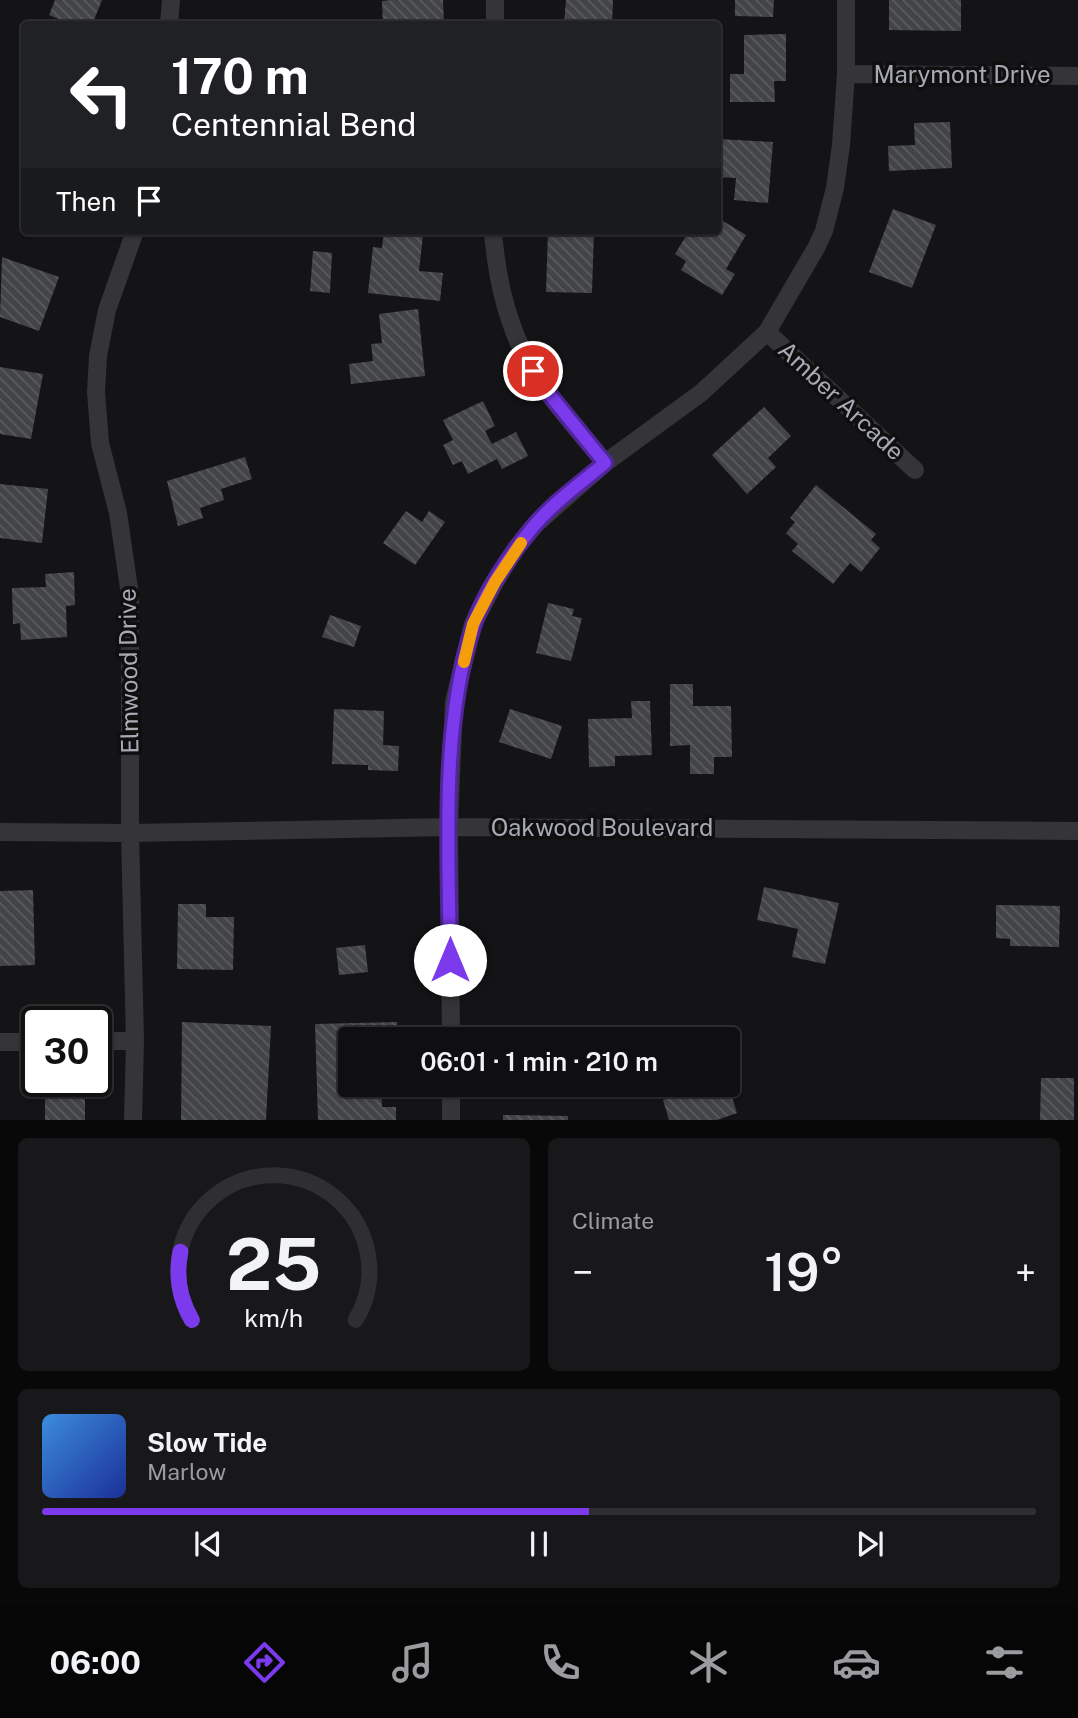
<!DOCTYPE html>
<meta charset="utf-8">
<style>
:root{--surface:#0f0e10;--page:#181719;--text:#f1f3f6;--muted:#9b9c9f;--line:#2f2e30;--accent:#7c3aed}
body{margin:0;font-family:"Public Sans",sans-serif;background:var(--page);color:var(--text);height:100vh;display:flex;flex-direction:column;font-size:26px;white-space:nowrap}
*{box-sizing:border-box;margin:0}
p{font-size:23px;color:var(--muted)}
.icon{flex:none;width:38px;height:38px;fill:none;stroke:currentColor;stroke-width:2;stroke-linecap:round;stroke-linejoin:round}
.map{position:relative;height:1120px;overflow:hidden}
.panel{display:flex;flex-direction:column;gap:18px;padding:18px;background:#080809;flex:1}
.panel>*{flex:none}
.guide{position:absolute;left:21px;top:21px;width:700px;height:214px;border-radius:7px;box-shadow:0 2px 5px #0004,0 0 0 2px var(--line);background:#202124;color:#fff;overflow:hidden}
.speed{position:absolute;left:21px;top:1006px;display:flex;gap:14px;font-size:35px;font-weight:700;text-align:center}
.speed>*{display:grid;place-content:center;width:91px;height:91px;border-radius:50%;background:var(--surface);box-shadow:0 2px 5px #0004,0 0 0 2px var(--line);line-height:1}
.speed .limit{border:4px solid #111;border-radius:10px;background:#fff;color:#111}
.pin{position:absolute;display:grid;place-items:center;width:60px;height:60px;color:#fff;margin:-30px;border:4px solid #fff;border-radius:50%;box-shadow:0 2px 7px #0007}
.me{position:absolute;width:77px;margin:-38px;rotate:0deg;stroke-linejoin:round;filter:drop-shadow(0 0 5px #0008)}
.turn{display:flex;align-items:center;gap:24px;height:147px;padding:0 35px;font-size:32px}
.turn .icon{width:91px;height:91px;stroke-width:2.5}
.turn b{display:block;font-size:49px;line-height:60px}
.then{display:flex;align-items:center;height:66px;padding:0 35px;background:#0003;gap:14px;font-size:26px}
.big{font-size:52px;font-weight:600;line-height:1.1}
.panel .widget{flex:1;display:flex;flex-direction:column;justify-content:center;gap:10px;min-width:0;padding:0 24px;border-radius:10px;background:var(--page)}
.panel .dial{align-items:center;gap:0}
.dial svg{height:182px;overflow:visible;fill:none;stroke:var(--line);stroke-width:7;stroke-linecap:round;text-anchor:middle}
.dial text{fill:var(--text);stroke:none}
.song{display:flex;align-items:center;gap:21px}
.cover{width:84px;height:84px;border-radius:10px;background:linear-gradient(135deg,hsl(210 70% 55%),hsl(230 70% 35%))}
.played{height:7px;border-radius:4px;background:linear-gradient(90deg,var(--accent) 55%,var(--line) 55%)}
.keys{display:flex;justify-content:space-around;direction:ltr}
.heat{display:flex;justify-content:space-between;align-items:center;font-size:38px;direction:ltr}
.panel .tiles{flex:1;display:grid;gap:18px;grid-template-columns:1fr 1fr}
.widget:last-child{grid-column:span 2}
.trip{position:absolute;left:338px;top:1027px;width:402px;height:70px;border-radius:7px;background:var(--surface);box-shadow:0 2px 5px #0004,0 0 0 2px var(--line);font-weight:600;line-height:70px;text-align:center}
.tab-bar{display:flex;height:112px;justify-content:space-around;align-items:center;background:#060606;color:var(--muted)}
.tab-bar .icon{width:49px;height:49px}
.tab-bar .current{color:var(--accent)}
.tab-bar b{font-size:32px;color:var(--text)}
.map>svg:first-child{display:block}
.building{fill:url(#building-back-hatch)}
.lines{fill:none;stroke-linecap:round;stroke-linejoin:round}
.street{stroke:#353539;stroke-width:18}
.route-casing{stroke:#51269a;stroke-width:18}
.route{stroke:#7c3aed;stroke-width:12}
.slow{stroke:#f59e0b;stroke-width:12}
.labels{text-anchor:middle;stroke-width:7;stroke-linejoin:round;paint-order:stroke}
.street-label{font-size:24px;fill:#a7a9b4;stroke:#0f0f10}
</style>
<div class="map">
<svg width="1078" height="1120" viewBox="0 0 1078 1120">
<defs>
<pattern id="building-back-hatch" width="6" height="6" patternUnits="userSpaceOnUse" patternTransform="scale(1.75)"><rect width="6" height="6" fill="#434448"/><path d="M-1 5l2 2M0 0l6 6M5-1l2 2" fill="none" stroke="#5b5c60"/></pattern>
</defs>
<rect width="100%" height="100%" fill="#141315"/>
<path class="building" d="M55,0H102L94,20L104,24H59L61,20L49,15Z
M392,0H443L444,24H383L382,1Z
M566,0H613L612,24H564Z
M735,0H774L773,17L735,16Z
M889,0H961V31L889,30Z
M786,34V81H774L775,102H730V74H744V35Z
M950,122L952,168L889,171L888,146L915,145L914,123Z
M718,139L773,142L768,203L734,200L736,178L718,177Z
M893,209L936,225L912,288L869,272Z
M718,218L746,235L726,269L735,274L722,295L681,270L686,261L675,254L689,231H701L705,233L706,231H718Z
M384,231L423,235L419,271L443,273L440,301L368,293L373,247L382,248Z
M548,231H594L592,293L546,292Z
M313,251L332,253L330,293L310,291Z
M2,257L59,277L39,331L0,317Z
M418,309L425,376L351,384L349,364L373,361L371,344L382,343L379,314Z
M0,367L43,374L31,439L0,434Z
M483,401L495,426L485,431L492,444L516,432L528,456L502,469L497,459L468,474L462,461L453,465L443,445L453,440L443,420Z
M764,407L791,436L768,458L776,467L747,494L712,455Z
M245,457L252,479L221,489L224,500L200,508L203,518L178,526L167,481Z
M0,484L48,489L42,543L0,538Z
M816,485L876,534L871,540L880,548L861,572L850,563L833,584L792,551L798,544L786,533L795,522L790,518Z
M406,511L422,522L429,511L445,522L415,565L383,543Z
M74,572L75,605L66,606L67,637L21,640L20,623L13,624L12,588L46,587L45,574Z
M548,603L574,609L572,616L582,618L571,661L536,653Z
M330,615L361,626L354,647L322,637Z
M670,684H693V706H731L732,757H714V774H690V745L670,746Z
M631,701H650L652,755L615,756V766L589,767L588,719L632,718Z
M334,709L384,711L383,745L399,746L398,771L368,770V765L332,764Z
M510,709L562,726L551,759L499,742Z
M764,887L839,903L825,964L792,957L798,929L757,920Z
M33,890L35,965L0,966V891Z
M178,904H206V917H234L233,970L177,969Z
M996,905L1060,906L1059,947L1010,946V939L996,938Z
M365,945L368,972L339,975L336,948Z
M182,1022L271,1026L266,1120H181Z
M397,1022L398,1040H350V1085H381L382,1107H396V1120H318L315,1024Z
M1041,1078H1074V1120H1040Z
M65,1083H85V1120H45V1091H65Z
M710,1085H728L737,1113L717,1120H669L663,1100Z
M503,1115L568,1116V1120H503Z"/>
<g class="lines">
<path class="street" d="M169,24L171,0
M495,24V0
M846,74L1078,76
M493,231C497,285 510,338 541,383C560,411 584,437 605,463
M767,332L915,470
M0,832L130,833L449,827L1078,831
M451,1040L449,827L454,702L473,624L495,582L516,548L536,524L605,463L701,393L767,332L816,248L824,231L835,188L841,145L846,74V0
M96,1041H135
M0,1042H37
M451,1085V1120
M133,1120L135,1041L130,833V595L118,513L100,443L96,392L98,356L107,310L135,231"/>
</g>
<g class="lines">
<g class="route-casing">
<path id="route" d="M450,960C449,854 440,728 473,627C483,595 512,552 533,527C553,503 581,483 605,463L541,384L533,371"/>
</g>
<use href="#route" class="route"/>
<path class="slow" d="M464,662L473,624L495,582L521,543"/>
</g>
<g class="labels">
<g class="street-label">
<text x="962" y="83">Marymont Drive</text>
<text transform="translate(841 401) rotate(43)" y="8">Amber Arcade</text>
<text transform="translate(129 671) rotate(-91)" y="8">Elmwood Drive</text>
<text x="602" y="836">Oakwood Boulevard</text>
</g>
</g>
</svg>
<div class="speed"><div class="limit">30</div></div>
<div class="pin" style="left:533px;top:371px;background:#d93025"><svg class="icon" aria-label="arrive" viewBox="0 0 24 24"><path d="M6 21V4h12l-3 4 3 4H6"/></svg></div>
<svg class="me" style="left:450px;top:960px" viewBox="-20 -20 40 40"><circle r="19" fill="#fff"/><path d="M0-13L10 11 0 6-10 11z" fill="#7c3aed"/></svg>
<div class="trip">06:01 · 1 min · 210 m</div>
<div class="guide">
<div class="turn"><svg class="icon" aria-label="left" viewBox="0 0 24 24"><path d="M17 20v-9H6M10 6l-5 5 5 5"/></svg><div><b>170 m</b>Centennial Bend</div></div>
<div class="then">Then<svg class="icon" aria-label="arrive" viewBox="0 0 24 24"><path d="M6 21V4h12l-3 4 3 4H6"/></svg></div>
</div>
</div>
<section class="panel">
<div class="tiles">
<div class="widget dial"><svg viewBox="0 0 100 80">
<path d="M14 69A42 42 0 1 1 86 69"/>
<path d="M14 69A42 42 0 0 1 9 39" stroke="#7c3aed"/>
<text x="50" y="56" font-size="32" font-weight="700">25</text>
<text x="50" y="72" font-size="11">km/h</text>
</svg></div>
<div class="widget"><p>Climate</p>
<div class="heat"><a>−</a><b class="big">19°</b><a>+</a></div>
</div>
<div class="widget">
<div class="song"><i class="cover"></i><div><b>Slow Tide</b><p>Marlow</p></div></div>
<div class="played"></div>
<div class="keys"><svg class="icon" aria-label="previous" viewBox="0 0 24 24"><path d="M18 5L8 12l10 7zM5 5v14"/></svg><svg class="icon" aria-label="pause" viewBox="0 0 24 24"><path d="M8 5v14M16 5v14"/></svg><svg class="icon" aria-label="next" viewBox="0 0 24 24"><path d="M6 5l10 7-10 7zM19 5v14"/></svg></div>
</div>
</div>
</section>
<nav class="tab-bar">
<b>06:00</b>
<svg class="icon current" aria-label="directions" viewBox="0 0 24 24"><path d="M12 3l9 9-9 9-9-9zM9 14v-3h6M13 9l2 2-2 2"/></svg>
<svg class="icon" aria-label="music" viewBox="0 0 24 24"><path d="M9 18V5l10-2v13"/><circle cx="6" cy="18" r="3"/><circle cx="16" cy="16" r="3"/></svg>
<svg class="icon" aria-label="phone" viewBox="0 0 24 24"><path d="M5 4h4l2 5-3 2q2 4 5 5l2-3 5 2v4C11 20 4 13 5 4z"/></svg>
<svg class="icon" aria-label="climate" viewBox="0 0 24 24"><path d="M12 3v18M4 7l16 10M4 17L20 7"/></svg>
<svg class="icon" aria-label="car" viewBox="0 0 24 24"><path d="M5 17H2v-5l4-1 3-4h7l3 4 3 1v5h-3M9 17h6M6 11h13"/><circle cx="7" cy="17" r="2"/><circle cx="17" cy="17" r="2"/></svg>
<svg class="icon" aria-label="filters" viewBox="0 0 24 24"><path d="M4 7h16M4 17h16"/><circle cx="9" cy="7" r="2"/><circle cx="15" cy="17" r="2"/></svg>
</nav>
